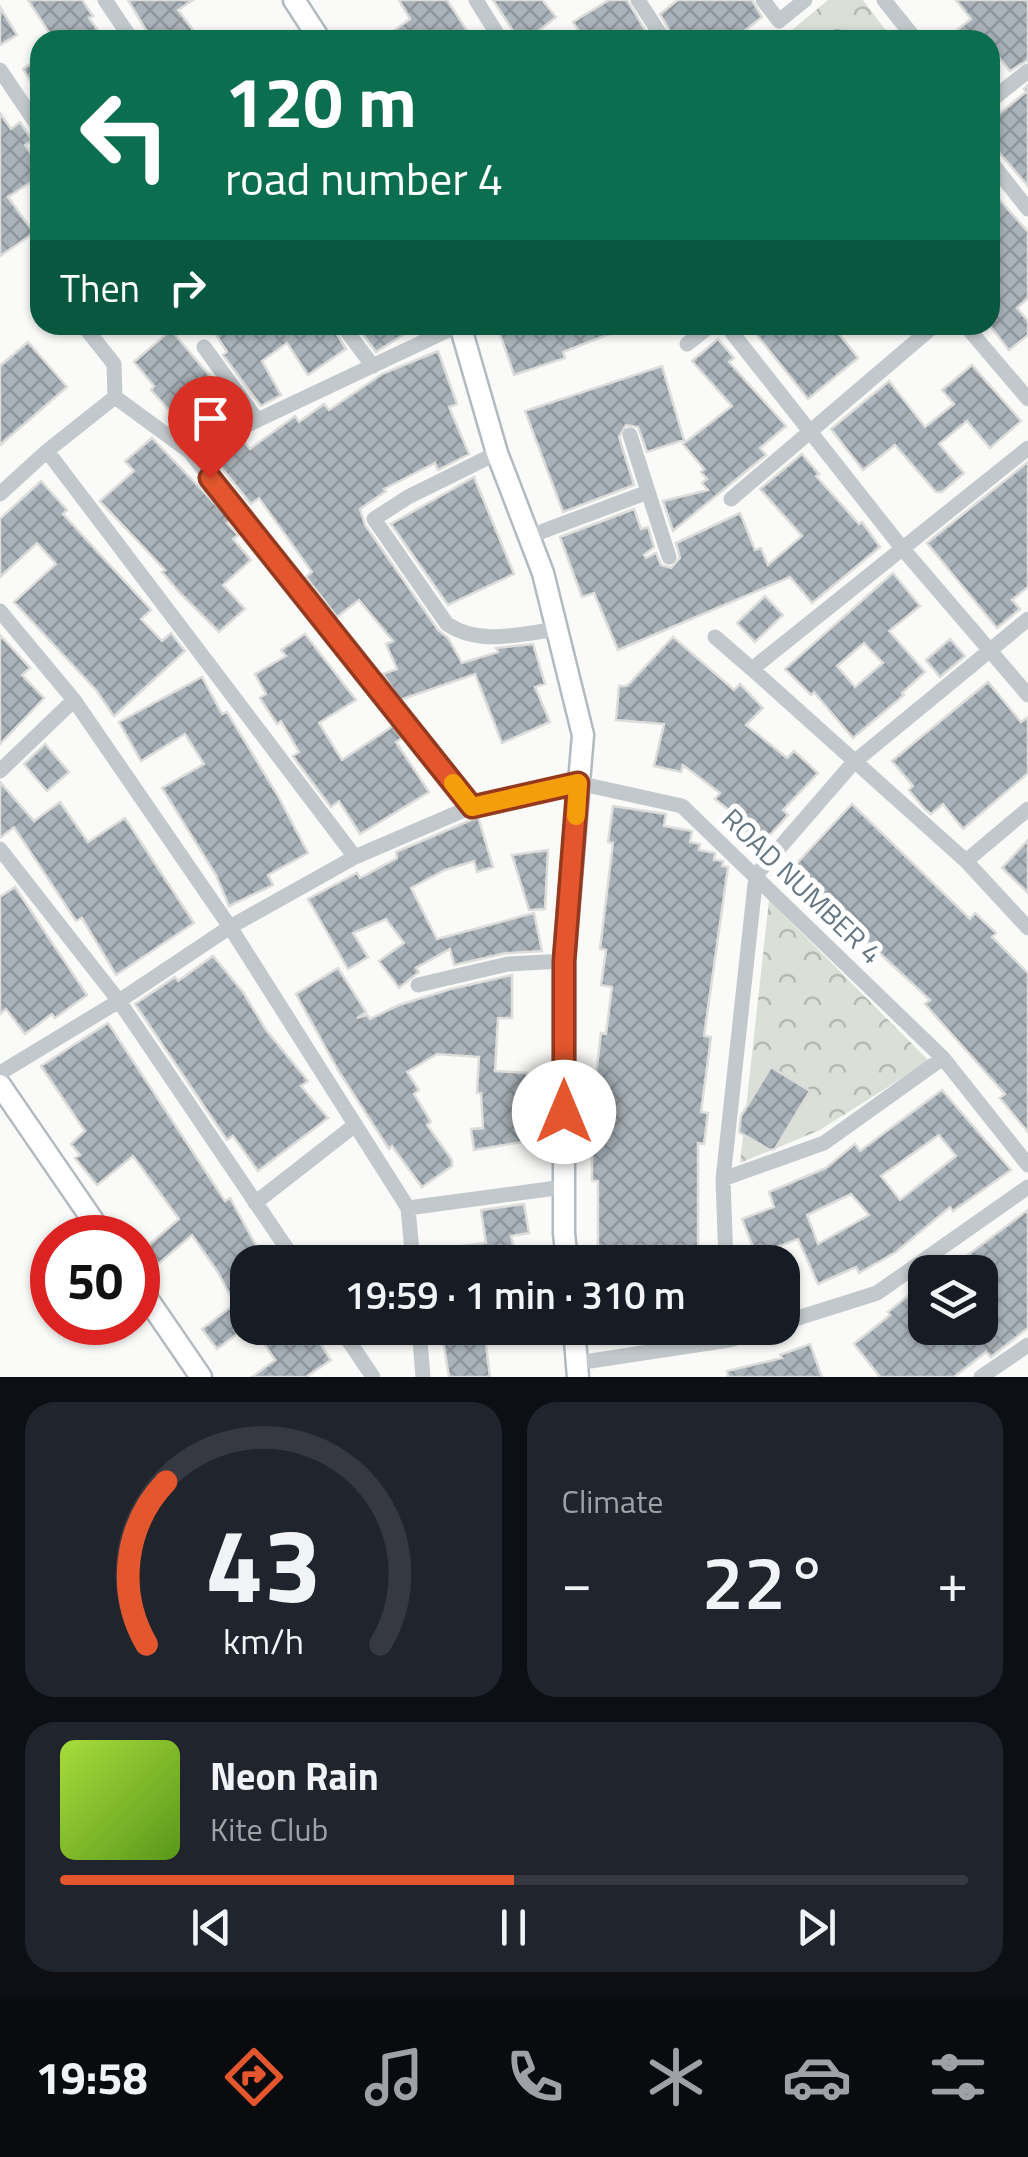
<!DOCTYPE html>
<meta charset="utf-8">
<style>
:root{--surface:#171b24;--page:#20242c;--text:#f1f3f6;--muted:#9ea1a6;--line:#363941;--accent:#e4572e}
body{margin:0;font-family:"Titillium Web",sans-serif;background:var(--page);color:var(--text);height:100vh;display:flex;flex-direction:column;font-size:38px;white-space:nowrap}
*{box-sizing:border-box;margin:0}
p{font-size:32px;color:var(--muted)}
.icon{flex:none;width:55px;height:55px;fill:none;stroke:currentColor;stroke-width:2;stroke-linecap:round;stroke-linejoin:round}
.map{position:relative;height:1377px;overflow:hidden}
.drawer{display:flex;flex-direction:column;gap:25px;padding:25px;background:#0d0f14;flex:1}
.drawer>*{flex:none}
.hud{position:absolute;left:30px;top:30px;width:970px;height:305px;border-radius:30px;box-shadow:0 2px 8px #0004;background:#0b6e4f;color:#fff;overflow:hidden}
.controls{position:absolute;left:908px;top:1255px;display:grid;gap:20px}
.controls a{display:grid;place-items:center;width:90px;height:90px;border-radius:20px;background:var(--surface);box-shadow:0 2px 8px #0004;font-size:50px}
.speed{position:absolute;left:30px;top:1215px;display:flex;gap:20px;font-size:50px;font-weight:700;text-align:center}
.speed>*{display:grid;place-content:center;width:130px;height:130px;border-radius:50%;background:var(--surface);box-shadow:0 2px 8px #0004;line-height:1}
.speed .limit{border:15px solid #d22;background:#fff;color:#111}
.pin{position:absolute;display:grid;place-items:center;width:85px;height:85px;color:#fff;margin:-102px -42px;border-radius:50% 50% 50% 0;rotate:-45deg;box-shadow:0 0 10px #0007}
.pin .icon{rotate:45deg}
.me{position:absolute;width:110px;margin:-55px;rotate:0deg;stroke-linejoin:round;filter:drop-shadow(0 0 8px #0008)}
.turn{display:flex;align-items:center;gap:35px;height:210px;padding:0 30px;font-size:45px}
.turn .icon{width:130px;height:130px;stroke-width:2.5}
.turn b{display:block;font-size:70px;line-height:85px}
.then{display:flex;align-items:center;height:95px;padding:0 30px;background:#0003;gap:20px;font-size:38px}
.big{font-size:75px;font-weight:600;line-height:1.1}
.drawer .widget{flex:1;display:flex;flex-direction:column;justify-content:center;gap:15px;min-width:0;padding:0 35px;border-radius:30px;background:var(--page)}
.drawer .dial{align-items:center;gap:0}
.dial svg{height:260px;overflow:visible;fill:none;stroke:var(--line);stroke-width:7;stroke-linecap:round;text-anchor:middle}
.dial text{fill:var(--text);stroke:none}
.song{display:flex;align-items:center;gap:30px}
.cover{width:120px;height:120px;border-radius:15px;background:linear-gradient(135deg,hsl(80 70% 55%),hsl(90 70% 35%))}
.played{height:10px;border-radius:5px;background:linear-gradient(90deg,var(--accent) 50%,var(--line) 50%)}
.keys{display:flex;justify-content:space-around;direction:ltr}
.heat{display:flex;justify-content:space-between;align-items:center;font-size:55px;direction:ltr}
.drawer .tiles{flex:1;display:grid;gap:25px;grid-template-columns:1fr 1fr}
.widget:last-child{grid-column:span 2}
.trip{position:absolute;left:230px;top:1245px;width:570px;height:100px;border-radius:30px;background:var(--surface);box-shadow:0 2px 8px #0004;font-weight:600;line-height:100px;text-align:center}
.menu{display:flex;height:160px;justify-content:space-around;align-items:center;background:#090b0e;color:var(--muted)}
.menu .icon{width:70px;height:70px}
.menu .on{color:var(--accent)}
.menu b{font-size:45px;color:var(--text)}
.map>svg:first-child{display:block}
.park{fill:url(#park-crowns)}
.building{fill:url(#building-cross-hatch);stroke:#dcdcda;stroke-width:2.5;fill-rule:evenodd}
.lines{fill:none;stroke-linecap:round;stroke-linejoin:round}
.secondary-casing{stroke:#b3babf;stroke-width:25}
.street{stroke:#c3c8cc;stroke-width:15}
.secondary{stroke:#fff;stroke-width:20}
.route-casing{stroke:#94391e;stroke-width:25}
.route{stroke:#e4572e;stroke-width:18}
.slow{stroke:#f59e0b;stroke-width:18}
.labels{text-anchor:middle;stroke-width:10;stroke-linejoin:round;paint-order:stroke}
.street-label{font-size:28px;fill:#657683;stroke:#fff}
</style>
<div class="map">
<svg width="1028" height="1377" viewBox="0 0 1028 1377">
<defs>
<pattern id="park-crowns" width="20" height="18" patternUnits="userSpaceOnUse" patternTransform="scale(2.5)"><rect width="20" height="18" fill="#dadfd7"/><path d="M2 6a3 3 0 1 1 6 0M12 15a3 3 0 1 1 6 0" fill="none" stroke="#b4b9b4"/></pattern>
<pattern id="building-cross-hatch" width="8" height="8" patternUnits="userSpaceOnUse" patternTransform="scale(2.5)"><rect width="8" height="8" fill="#aab3b9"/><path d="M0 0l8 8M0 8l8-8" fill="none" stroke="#8e969c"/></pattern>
</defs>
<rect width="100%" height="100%" fill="#fafaf8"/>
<path class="park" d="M828,0H863L893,40H780Z
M769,900L929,1061L820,1130L740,1163Z"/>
<path class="building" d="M28,0H82L93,16L89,18L105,40H54Z
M128,0H193L178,10L196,34L188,40H152Z
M399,0H447L473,40H381L410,19Z
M493,0H542L556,17L527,40H519Z
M609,0H627L651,40H584L573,22Z
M678,0H752L762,17L733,40H675L660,14Z
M956,0H1028V60L1010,71L990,46V40H944L971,19Z
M0,7L17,35L0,45Z
M40,58V97L23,69Z
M1028,85V186L990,142V121L1026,92L1024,89Z
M0,113L11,129L20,122L32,140L25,145L40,167V176L8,197L34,233L0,256Z
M990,189L1028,232V298L1017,308L1028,321V335L1009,350L990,326Z
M210,325H331L346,349L308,375L287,343L262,361L281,395L261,406L223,355L227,352Z
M356,325H419L376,352Z
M497,325H624L625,328L563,352L565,358L514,375Z
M749,325H832L858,358L808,399Z
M171,330L214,381L172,413L151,390L154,386L134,362Z
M718,339L734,358L729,362L786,426L760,448L766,455L673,531L663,501L708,490L702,483L707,479L701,472L704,469L683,444L732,406L692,361Z
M28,342L67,387L0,445V366Z
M438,351L457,404L449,407L469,454L438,470L435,463L384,489L386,491L360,509L365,525L438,630L448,638L462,663L498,652L496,648L533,644L545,684L535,687L550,722L502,743L475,674L400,700L383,674L397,669L386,644L393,641L359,600L337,617L306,577L312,572L259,498L251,504L216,461L242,440L250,449L295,416L299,422L324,404L329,410L382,374Z
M972,365L1021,421L990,448L967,421L939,444L964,473L942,492H936L895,445L863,470L831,429L889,381L925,427L954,404L942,390Z
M662,366L684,440L647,452L638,427L626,425L619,437L634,485L563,512L525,411Z
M152,438L225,514L230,520L227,523L238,535L233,539L251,560L223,585L245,609L219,632L179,592L162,572L165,570L100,501L134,471L125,461Z
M802,454L819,474L816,476L859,524L862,522L880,547L812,603L790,577L618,650L594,593L582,597L560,537L634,509L641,529L648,527L654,547L644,555L646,558L656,553L661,565L671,568L680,558L676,543L740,513L755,550L761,548L768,565L802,536L760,489Z
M1028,462V587L1012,600L1020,609L997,628L927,543Z
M474,477L514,574L448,605L391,524Z
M41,481L67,510L63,514L151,610L141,619L162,641L171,633L185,651L114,716L96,690L14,602L56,564L37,543L0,577V519Z
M893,573L920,606L889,631L925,672L902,693L904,695L853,738L814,692L811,695L785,669ZM864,643L883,663L855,687L837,666Z
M765,596L783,615L755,642L737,623Z
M305,634L356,700L319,723L342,760L393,726L402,738L396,742L429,792L360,834L339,801L331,807L297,762L293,756L299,752L281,721L277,724L260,698L266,694L255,674L286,656L281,650Z
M0,635L30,668L22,675L44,698L0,744Z
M673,637L734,690L740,684L763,708L746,725L787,758L794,751L818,773L783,810L788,815L760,846L737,825L742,820L715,799L720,793L683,765L681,772L654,766L664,724L616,720L619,686H627Z
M950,639L965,656L940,677L926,660Z
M202,677L222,714L227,712L278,796L308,853L268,875L273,885L229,906L216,875L162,788L204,764L185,734L141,761L119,722Z
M988,682L1021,722L1028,717V773L963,829L943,804L931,814L924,808L909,790L913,786L892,761Z
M45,744L69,772L47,791L24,764Z
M0,782L34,821L60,802L88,842L125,818L194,923L116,975L82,918L76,921L14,827L0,838Z
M852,804L970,919L975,913L996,933L992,937L1028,973V1132L1000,1098L1005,1094L925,1004L930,1000L841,917L839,919L788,873Z
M613,806L666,814L664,826L692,831L690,842L700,844L699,850L715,853L714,860L723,861L722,866L728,867L704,1036L711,1037L701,1112L708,1113L704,1144L698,1143V1262H603V1252L598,1253V1181H592V1109L601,1033L606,1034L612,987L601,985L606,950L600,949L613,843L608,842Z
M478,817L493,867L477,872L474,861L445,870L411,888L437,939L534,913L542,951L506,953L454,965L450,949L416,968L419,972L399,988L379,961L404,943L386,919L353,933L368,957L348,969L308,899L357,873L360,878L397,858L396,852Z
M1028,840V893L1002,868Z
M548,850L545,909L529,910L512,855Z
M15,887L87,995L55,1018L52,1014L25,1034L6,1009L0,1014V897Z
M213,956L243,992L266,1030L308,1081L301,1086L328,1118L258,1171L233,1136L227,1140L135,1004L175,977L178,981Z
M338,968L366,1012L357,1018L367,1015L370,1019L399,1005L451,989L512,975V1018H498L495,1071L527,1073L526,1117L518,1118L522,1142L474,1150L471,1129L483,1128L481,1093H477L479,1057L437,1054L407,1072L419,1090L414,1094L431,1122L427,1125L452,1160V1166L422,1187L392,1146L389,1149L338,1070L296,994Z
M108,1023L225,1201L230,1198L265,1262H248V1326L217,1349L202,1329L235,1304L217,1271L192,1235L158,1264L145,1248L179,1219L133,1156L97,1185L75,1158L80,1155L71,1144L85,1131L41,1066Z
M771,1067L810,1091L775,1149L770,1150L739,1132L741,1116Z
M942,1090L1011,1170L953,1211L950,1207L896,1252L859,1273L856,1267L818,1284L798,1239L756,1255L742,1219L774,1207L769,1192L826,1168L855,1144L860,1151ZM939,1135L956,1156L900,1200L881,1176ZM851,1194L869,1215L818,1244L807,1215Z
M524,1204L529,1233L511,1236L517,1262H430L429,1250L486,1243L481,1210Z
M1028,1210V1328L991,1357L986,1352L954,1377H880L854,1344L890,1315L888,1312L909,1295L912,1299L925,1289V1328H980V1272H945Z
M254,1328H310L331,1360L306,1377H252L275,1360Z
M441,1328H484L490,1377H449Z
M810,1344L822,1377H728L727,1371L782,1358L780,1355Z"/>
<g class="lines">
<g class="secondary-casing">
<path id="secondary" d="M294,0L320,40
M460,325L497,453L543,573L583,735L564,961V1233L567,1262
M0,1085L105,1238
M138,1285L201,1377
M574,1328L578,1377"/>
</g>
<path class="street" d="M105,0L132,40
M476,0L501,40
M638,0L664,40
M763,0L779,21L805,0
M884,0L916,40
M0,70L40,129
M990,101L1028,71
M990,161L1028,209
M83,325L114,364L115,397
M342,325L373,366
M726,325L902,548L1028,695
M965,325L1028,399
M687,344L711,325
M204,347L257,420
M630,435L669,557
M1028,448L752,669L966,861L1028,928
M47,451L355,857
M190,452L471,807
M497,453L408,497L374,519L447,624C480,646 520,634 557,629
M0,494L47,451L115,397L190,452L459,325
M731,499L935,325
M530,536L648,492
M0,611L74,700L230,927L408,1208L413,1262
M715,637L752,669
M0,771L74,700
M0,849L119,1001L296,1262
M966,861L1028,809
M418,985L508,964L564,961
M0,1073L119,1001L230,927L355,857L471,807L578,783L682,806L943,1058L1028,1165
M723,1179L824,1143L943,1058
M255,1203L355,1125
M408,1208L564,1187
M726,1262L723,1179L756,875L853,763L1028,619
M782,1323L877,1293L1028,1187
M340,1328L373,1377
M419,1328L423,1377
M577,1363L729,1340L769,1328
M981,1377L1028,1345"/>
<use href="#secondary" class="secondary"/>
</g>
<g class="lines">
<g class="route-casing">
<path id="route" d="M210,478L472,807L578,783L564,961V1112"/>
</g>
<use href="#route" class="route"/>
<path class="slow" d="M453,783L472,807L578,783L576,816"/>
</g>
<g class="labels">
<g class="street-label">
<text transform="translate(802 886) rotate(44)" y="10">ROAD NUMBER 4</text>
</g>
</g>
</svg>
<div class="controls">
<a><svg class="icon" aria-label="layers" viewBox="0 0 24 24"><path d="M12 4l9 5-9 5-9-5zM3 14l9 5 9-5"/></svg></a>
</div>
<div class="speed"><div class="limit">50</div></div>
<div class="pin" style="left:210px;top:478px;background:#d93025"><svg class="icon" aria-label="arrive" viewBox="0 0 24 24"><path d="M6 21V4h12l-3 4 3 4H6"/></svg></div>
<svg class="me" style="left:564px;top:1112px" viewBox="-20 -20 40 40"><circle r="19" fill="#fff"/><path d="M0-13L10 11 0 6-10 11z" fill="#e4572e"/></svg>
<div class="trip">19:59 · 1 min · 310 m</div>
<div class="hud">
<div class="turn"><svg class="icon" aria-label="left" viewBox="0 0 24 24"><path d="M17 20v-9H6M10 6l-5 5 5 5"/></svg><div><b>120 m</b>road number 4</div></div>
<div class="then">Then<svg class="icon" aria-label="right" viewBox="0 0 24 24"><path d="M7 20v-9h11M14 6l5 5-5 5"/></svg></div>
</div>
</div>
<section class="drawer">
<div class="tiles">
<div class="widget dial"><svg viewBox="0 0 100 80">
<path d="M14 69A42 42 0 1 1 86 69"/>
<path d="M14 69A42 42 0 0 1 20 19" stroke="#e4572e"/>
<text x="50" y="56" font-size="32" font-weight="700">43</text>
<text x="50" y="72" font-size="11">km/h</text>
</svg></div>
<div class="widget"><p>Climate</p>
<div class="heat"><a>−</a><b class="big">22°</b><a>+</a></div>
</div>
<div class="widget">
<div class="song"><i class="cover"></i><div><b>Neon Rain</b><p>Kite Club</p></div></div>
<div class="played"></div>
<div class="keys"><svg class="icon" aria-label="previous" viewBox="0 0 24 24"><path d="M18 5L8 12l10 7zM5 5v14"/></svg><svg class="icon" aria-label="pause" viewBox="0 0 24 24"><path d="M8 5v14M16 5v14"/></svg><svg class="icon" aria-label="next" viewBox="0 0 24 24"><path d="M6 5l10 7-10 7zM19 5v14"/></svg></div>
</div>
</div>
</section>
<nav class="menu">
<b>19:58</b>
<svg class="icon on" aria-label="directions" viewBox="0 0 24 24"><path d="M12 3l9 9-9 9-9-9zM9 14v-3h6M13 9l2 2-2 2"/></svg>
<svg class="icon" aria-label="music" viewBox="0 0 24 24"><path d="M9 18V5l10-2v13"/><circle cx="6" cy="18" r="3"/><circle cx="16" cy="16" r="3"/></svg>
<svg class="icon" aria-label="phone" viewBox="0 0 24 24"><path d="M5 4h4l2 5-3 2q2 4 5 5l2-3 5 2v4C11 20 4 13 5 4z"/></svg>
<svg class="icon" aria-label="climate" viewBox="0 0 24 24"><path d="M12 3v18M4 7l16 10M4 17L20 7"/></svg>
<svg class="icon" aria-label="car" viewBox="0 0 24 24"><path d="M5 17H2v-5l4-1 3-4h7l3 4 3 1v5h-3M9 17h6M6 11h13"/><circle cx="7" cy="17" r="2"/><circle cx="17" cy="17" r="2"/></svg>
<svg class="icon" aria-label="filters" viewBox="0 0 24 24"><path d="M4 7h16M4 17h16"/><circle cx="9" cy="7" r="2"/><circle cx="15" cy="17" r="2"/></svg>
</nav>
